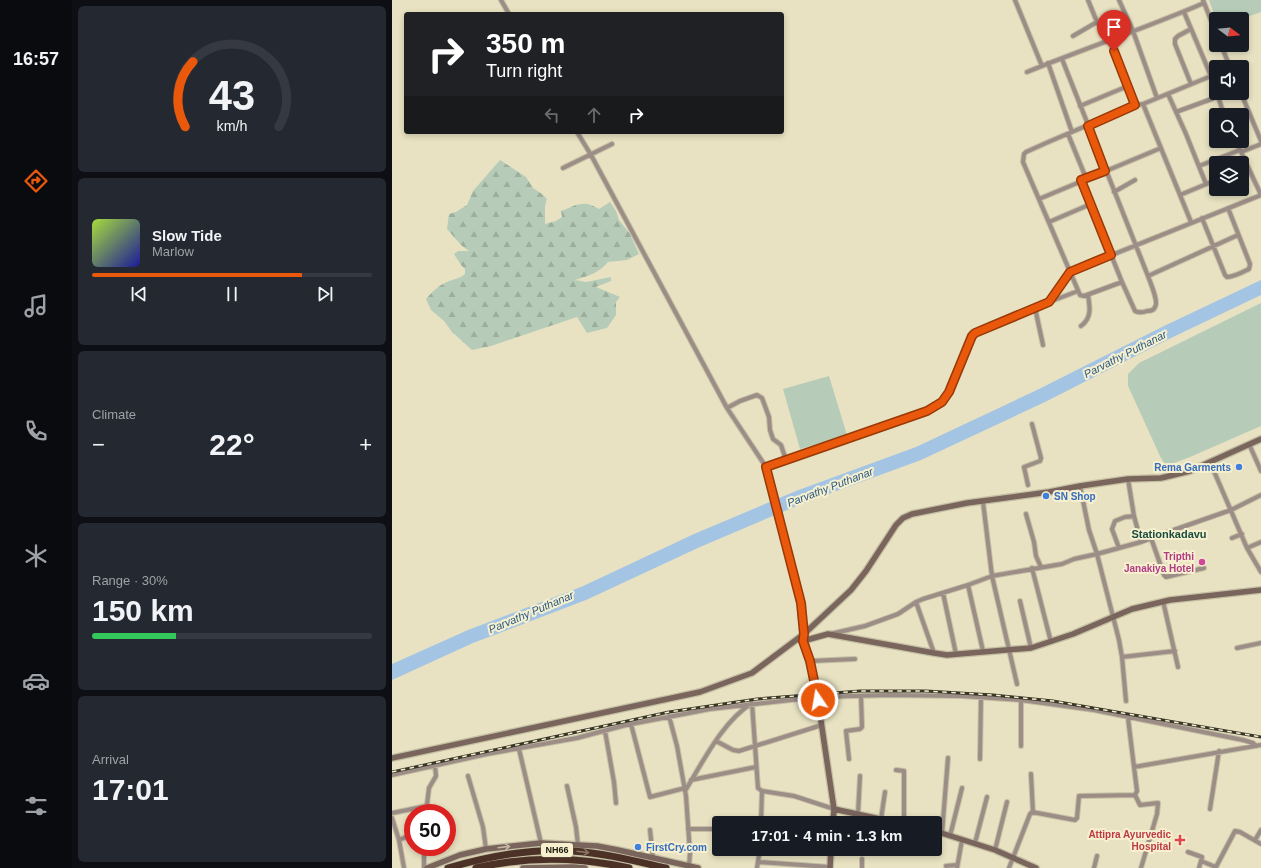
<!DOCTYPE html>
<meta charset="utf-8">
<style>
:root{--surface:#171b24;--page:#242831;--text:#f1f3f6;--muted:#9ea1a6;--line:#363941;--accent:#ea580c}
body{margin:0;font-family:Helvetica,sans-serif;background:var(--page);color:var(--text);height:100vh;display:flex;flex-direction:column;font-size:15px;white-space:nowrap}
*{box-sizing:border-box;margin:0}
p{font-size:13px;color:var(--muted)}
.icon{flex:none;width:22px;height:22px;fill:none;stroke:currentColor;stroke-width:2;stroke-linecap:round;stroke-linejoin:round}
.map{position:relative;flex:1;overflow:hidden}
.side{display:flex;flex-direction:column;gap:6px;padding:6px;background:#0d0f14;width:320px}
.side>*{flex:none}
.top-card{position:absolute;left:12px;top:12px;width:380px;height:122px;border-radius:4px;box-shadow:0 2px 6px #0003;background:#202124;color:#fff;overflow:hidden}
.needle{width:26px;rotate:106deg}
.fabs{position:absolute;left:817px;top:12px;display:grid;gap:8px}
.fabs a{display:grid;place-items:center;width:40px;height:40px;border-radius:4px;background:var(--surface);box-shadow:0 2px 6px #0003;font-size:20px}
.speed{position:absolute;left:12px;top:804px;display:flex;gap:8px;font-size:20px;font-weight:700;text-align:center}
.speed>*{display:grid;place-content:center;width:52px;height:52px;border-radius:50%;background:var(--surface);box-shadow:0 2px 6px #0003;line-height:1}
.speed .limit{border:6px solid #d22;background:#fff;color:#111}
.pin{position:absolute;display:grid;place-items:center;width:34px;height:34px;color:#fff;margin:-41px -17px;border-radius:50% 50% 50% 0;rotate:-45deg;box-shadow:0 0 4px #0007}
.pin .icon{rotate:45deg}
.me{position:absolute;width:44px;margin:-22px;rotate:348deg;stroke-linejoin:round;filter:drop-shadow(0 0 3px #0008)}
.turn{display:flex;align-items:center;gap:14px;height:84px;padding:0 16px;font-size:18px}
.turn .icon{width:52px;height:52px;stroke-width:2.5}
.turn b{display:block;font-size:28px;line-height:34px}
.lanes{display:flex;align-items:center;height:38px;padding:0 16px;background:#0003;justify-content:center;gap:20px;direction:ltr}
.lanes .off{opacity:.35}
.big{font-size:30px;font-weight:700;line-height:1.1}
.side .card{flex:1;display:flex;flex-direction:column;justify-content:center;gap:6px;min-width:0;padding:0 14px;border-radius:6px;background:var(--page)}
.side .dial{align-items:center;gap:0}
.dial svg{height:104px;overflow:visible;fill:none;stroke:var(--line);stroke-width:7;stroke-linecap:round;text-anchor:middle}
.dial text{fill:var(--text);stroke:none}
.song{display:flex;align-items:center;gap:12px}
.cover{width:48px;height:48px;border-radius:6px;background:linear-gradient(135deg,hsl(80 70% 55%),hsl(240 70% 35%))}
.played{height:4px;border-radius:2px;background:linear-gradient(90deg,var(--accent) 75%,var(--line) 75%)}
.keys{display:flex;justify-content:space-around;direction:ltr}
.heat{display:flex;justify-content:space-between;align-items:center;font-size:22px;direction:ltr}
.charge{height:6px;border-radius:3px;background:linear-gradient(90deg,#34c759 30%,var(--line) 0)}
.trip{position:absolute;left:320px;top:816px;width:230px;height:40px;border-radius:4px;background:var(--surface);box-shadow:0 2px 6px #0003;font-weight:700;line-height:40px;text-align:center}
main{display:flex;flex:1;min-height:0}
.dock{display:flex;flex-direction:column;width:72px;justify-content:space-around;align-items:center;background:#090b0e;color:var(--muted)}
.dock .icon{width:28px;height:28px}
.dock .current{color:var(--accent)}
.dock b{font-size:18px;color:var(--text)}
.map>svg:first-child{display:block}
.green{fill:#b6ccb8}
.forest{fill:url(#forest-firs)}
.water{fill:#a4c4e4}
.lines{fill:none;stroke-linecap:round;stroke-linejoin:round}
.street-casing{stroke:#c5bfa3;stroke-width:6}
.secondary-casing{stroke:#c5bfa3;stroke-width:8}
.highway-casing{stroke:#c5bfa3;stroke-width:9}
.street{stroke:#9c8d87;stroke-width:4}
.secondary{stroke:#7a655d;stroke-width:5.5}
.highway{stroke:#4c3126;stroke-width:7}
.rail-casing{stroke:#393628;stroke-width:3}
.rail{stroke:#f6f0cf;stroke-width:1.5;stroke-dasharray:4.5;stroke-linecap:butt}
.oneway{stroke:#c4b8a1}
.oneway2{stroke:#887461}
.route-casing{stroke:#983908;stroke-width:10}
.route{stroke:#ea580c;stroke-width:7}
.shop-dot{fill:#3f7fe0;stroke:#f6f0cf;stroke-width:1.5}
.hotel-dot{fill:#d1479c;stroke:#f6f0cf;stroke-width:1.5}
.health-dot{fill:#e0444e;stroke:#f6f0cf;stroke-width:1.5}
.labels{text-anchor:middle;stroke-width:4;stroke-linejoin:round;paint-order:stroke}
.shield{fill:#f6f0cf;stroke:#635f4d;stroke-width:1}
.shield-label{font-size:9px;font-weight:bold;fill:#242115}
.shop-label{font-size:10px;font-weight:bold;fill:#366cbe;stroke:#f6f0cf;text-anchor:start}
.hotel-label{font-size:10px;font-weight:bold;fill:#b23c85;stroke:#f6f0cf;text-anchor:end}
.health-label{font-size:10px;font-weight:bold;fill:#be3a42;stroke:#f6f0cf;text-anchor:end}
.water-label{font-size:11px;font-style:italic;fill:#2b5a85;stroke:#f6f0cf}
.neighbourhood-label{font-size:11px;font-weight:bold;fill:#1a4d3f;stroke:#f6f0cf}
</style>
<main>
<nav class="dock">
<b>16:57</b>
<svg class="icon current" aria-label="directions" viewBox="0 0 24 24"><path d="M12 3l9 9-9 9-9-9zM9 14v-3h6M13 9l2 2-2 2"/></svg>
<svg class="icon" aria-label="music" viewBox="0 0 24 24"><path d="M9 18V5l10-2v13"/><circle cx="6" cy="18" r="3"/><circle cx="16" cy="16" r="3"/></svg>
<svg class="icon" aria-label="phone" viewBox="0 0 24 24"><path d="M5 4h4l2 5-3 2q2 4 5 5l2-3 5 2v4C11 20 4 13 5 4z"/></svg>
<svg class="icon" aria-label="climate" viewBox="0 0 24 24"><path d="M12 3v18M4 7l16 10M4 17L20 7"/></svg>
<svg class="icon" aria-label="car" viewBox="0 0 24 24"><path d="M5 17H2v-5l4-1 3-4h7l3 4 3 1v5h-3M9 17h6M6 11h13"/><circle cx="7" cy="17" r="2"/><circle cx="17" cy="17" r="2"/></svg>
<svg class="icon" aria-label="filters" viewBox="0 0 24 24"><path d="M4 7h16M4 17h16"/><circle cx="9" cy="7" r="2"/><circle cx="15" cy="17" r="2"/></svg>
</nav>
<section class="side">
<div class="card dial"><svg viewBox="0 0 100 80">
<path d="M14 69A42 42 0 1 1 86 69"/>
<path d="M14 69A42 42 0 0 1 20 19" stroke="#ea580c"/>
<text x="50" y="56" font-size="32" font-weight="700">43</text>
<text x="50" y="72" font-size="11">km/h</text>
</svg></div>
<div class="card">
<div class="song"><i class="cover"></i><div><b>Slow Tide</b><p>Marlow</p></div></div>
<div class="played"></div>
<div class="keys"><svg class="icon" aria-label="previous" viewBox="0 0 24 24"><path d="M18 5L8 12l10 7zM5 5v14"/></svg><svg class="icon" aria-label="pause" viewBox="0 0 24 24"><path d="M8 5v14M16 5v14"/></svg><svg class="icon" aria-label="next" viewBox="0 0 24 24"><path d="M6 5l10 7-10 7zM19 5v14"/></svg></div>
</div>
<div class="card"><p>Climate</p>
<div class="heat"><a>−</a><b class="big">22°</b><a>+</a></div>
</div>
<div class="card"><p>Range · 30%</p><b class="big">150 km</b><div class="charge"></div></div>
<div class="card"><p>Arrival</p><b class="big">17:01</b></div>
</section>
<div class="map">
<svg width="869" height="868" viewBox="0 0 869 868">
<defs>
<pattern id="forest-firs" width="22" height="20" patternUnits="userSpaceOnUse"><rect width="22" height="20" fill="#b6ccb8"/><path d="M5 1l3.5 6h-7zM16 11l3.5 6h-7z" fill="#9caf9d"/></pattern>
</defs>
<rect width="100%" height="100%" fill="#e8e2c2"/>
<path class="green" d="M817,0H869V12C850,19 842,22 822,14Z
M869,303V426L798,457L774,466L768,456L736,386V374L747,363Z
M437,376L455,435L408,449L391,389Z"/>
<path class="forest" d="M108,160L134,177L141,188L150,194L155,199L153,206V224L164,221L170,217L169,211C184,205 192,199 207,209L218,202L224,211L227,220L238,234L247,254L235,260L216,262C207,273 196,276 183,280L194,282L219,277V281L204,287L228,297L224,302V315L215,328L195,333L185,317L99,346L80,350L60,332L52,321L39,310L34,299C40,292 46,286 55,282C61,279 67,279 73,274V269L69,265L62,254L66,251H77L69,245L55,229L57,214L64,212L75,205L81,191Z"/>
<path class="water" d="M869,280V295L779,338L653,402L529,460L409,504L308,547L194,600L81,643L0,680V664L76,630L189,587L302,534L404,491L524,447L647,389L772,326Z"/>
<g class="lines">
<g class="street-casing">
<path id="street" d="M109,0L117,14
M623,0L650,66
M696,0L705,22L717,39L743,105
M727,0L741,31L765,98
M811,0L824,33
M792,12L819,76
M681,36L705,22
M829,45L838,67
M670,59L756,276C758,282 767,302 763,307C762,310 758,311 755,311C750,313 747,313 743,311L730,282L689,180
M656,63L680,132
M635,72C694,48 754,28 812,3
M822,75L824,89
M799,84L783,44V39L786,36L799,29
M825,93L832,115
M849,93L869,141
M776,94L794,134L814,184
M751,104L799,222
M688,106L736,86
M784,112L825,97
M185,132L199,155L335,408L374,467L409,603L412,634
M676,134L694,178
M849,152L869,144
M807,166L848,150
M171,168L220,144
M722,192L743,180
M788,195L824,180
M647,199L769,148
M810,218L833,275L835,277C842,277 851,272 857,269L858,264L836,208
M657,222L699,204
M756,276L846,235
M730,282L692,296L688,295L631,162L632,154L634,152L654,143L743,105L751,104L824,74
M657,302L686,291
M643,308L651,345
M689,326C700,318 698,307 696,295
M335,408L348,401L365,395L370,398L377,417L378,430L381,439L389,445L394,460
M857,444L869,471
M818,462L855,548L869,572
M374,467L535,411L550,402L557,392L580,336L583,333L657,302L674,277L679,272L690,267L869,195L844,141
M736,479L742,516L749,542
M636,485L632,467L648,461L649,458L640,424
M591,502L600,576L625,684
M634,514L642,542L644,556L649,567
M759,538L772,575L774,577L812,568
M840,538L850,534
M727,548L720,529L723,521L733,517L742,516
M855,548L869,542
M640,568L659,642
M576,585L591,651
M551,593L564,654
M628,601L639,648
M771,601L786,667
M524,602L542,653
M438,634L473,626L506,614L524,602L531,599L576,585L600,576L670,564L682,559L705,554L697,530L688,486
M845,648L869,643
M730,657L783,651
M418,661L463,659
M734,701L730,657L727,640L705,554L749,542L776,532L839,510L869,495
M277,716L285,746L294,796L298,853L297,866
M736,718L742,767
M239,724L258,797L293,788
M213,731L222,782L224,803
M324,741L341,750L347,751L430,725
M629,746V700
M127,749L149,843
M457,759L454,731L468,729L470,727L469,696
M588,759L589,696
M504,770L512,771V823
M639,774L641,813
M0,775L95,754L185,738L234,725L318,709L426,697L460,696L497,695L570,696L629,700L702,710L851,740L861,743L864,746
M76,776L91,827L94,849
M299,780L364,767
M175,786L184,827L186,845
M293,791C311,762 330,722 360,703L366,788L370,791L402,796L442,809
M743,795L748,805L766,803L765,814L749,868
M818,809L827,751
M0,813L35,806
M34,813L37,788L44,776L43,766
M466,814L468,776
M0,818L7,840L12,868
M489,819L493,792
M351,823H363
M369,823L370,791
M296,829H327
M258,830L261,858
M550,833L556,758
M558,836L570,788
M7,840L21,834
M863,840L869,830
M583,843L595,797
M603,850L615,802
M796,852L810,857L809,861
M366,862L438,867
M554,866L565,865
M32,868V847
M365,868L368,849
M470,868V859
M565,868L570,840
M617,868L638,814L640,812L683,820L685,818L687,796L743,795L745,791L742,767L869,745
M702,868L705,856
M807,868L809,861L824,867L843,831L848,832L869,844"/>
</g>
<g class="secondary-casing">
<path id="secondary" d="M412,638L425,694L442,809L441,823
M411,641L436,634L542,653L555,655L639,648L681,634L740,609L778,600L869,590
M0,758L308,692L360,673L412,634L459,590L474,571L504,525L511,518L520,514L575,503L657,492L688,486L736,479L769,478L798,471L869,439
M442,809L506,823
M543,831L603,850L644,868
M35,868L68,855L94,849L149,843L205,846L226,850L306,868
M131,868L181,867L193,868
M438,868L439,849"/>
</g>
<g class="highway-casing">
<path id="highway" d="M56,868C97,856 138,848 180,851C212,853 243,861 274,868
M84,868C135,856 187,857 237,868"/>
</g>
<use href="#street" class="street"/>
<use href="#secondary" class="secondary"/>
<use href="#highway" class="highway"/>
<g class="rail-casing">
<path id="rail" d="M0,772L277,712L365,699L468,691H534L601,695L661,701L869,737"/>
</g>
<use href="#rail" class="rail"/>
</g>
<defs><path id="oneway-shaft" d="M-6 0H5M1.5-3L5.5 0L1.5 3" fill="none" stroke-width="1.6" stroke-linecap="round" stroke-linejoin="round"/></defs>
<use class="oneway" href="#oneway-shaft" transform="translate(112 847) rotate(-7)"/>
<use class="oneway2" href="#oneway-shaft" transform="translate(191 852) rotate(7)"/>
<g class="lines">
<g class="route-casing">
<path id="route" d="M426,700L418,661L411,641L412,634L409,603L374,467L535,411L550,402L557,392L580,336L583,333L657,302L678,272L719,255L689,180L713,171L696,126L743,105L722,51"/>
</g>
<use href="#route" class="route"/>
</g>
<g class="shop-dot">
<circle cx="847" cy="467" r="4"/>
<circle cx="654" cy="496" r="4"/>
<circle cx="246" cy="847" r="4"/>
</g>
<circle class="hotel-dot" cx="810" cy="562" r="4"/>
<path class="health-dot" d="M786 834h4v4h4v4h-4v4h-4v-4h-4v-4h4z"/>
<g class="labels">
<rect class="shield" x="149" y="843" width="32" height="14" rx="3"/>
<g class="shield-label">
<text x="165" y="853">NH66</text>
</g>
<g class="shop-label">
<text x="839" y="471" text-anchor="end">Rema Garments</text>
<text x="662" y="500">SN Shop</text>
<text x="254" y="851">FirstCry.com</text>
</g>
<g class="hotel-label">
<text x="802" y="560">Tripthi<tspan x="802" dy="12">Janakiya Hotel</tspan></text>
</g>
<g class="health-label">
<text x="779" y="838">Attipra Ayurvedic<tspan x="779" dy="12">Hospital</tspan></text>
</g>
<g class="water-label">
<text transform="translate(733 354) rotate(-27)" y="4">Parvathy Puthanar</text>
<text transform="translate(438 487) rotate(-21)" y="4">Parvathy Puthanar</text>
<text transform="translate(139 612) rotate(-23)" y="4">Parvathy Puthanar</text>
</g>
<g class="neighbourhood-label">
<text x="777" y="538">Stationkadavu</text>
</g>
</g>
</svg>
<div class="fabs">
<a><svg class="needle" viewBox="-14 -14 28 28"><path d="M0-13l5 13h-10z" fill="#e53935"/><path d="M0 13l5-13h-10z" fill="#9ea1a6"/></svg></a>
<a><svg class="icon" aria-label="sound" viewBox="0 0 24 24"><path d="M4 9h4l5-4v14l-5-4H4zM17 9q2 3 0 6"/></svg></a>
<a><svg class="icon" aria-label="search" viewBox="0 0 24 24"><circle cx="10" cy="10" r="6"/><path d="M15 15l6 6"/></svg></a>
<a><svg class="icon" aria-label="layers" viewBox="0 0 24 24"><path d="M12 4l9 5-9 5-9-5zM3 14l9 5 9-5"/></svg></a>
</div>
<div class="speed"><div class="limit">50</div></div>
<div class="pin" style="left:722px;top:51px;background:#d93025"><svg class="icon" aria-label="arrive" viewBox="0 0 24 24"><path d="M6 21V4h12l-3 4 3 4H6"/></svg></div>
<svg class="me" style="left:426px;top:700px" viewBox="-20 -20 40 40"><circle r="17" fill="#ea580c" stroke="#fff" stroke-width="3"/><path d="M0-11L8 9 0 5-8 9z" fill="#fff"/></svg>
<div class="trip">17:01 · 4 min · 1.3 km</div>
<div class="top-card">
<div class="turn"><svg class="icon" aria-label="right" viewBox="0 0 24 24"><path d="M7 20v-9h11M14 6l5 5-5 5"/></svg><div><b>350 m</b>Turn right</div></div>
<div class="lanes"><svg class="icon off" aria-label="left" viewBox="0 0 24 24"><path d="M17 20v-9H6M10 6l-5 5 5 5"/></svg><svg class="icon off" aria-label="ahead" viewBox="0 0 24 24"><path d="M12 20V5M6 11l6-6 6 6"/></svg><svg class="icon" aria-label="right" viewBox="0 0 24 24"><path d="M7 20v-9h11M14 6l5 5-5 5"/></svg></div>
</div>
</div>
</main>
